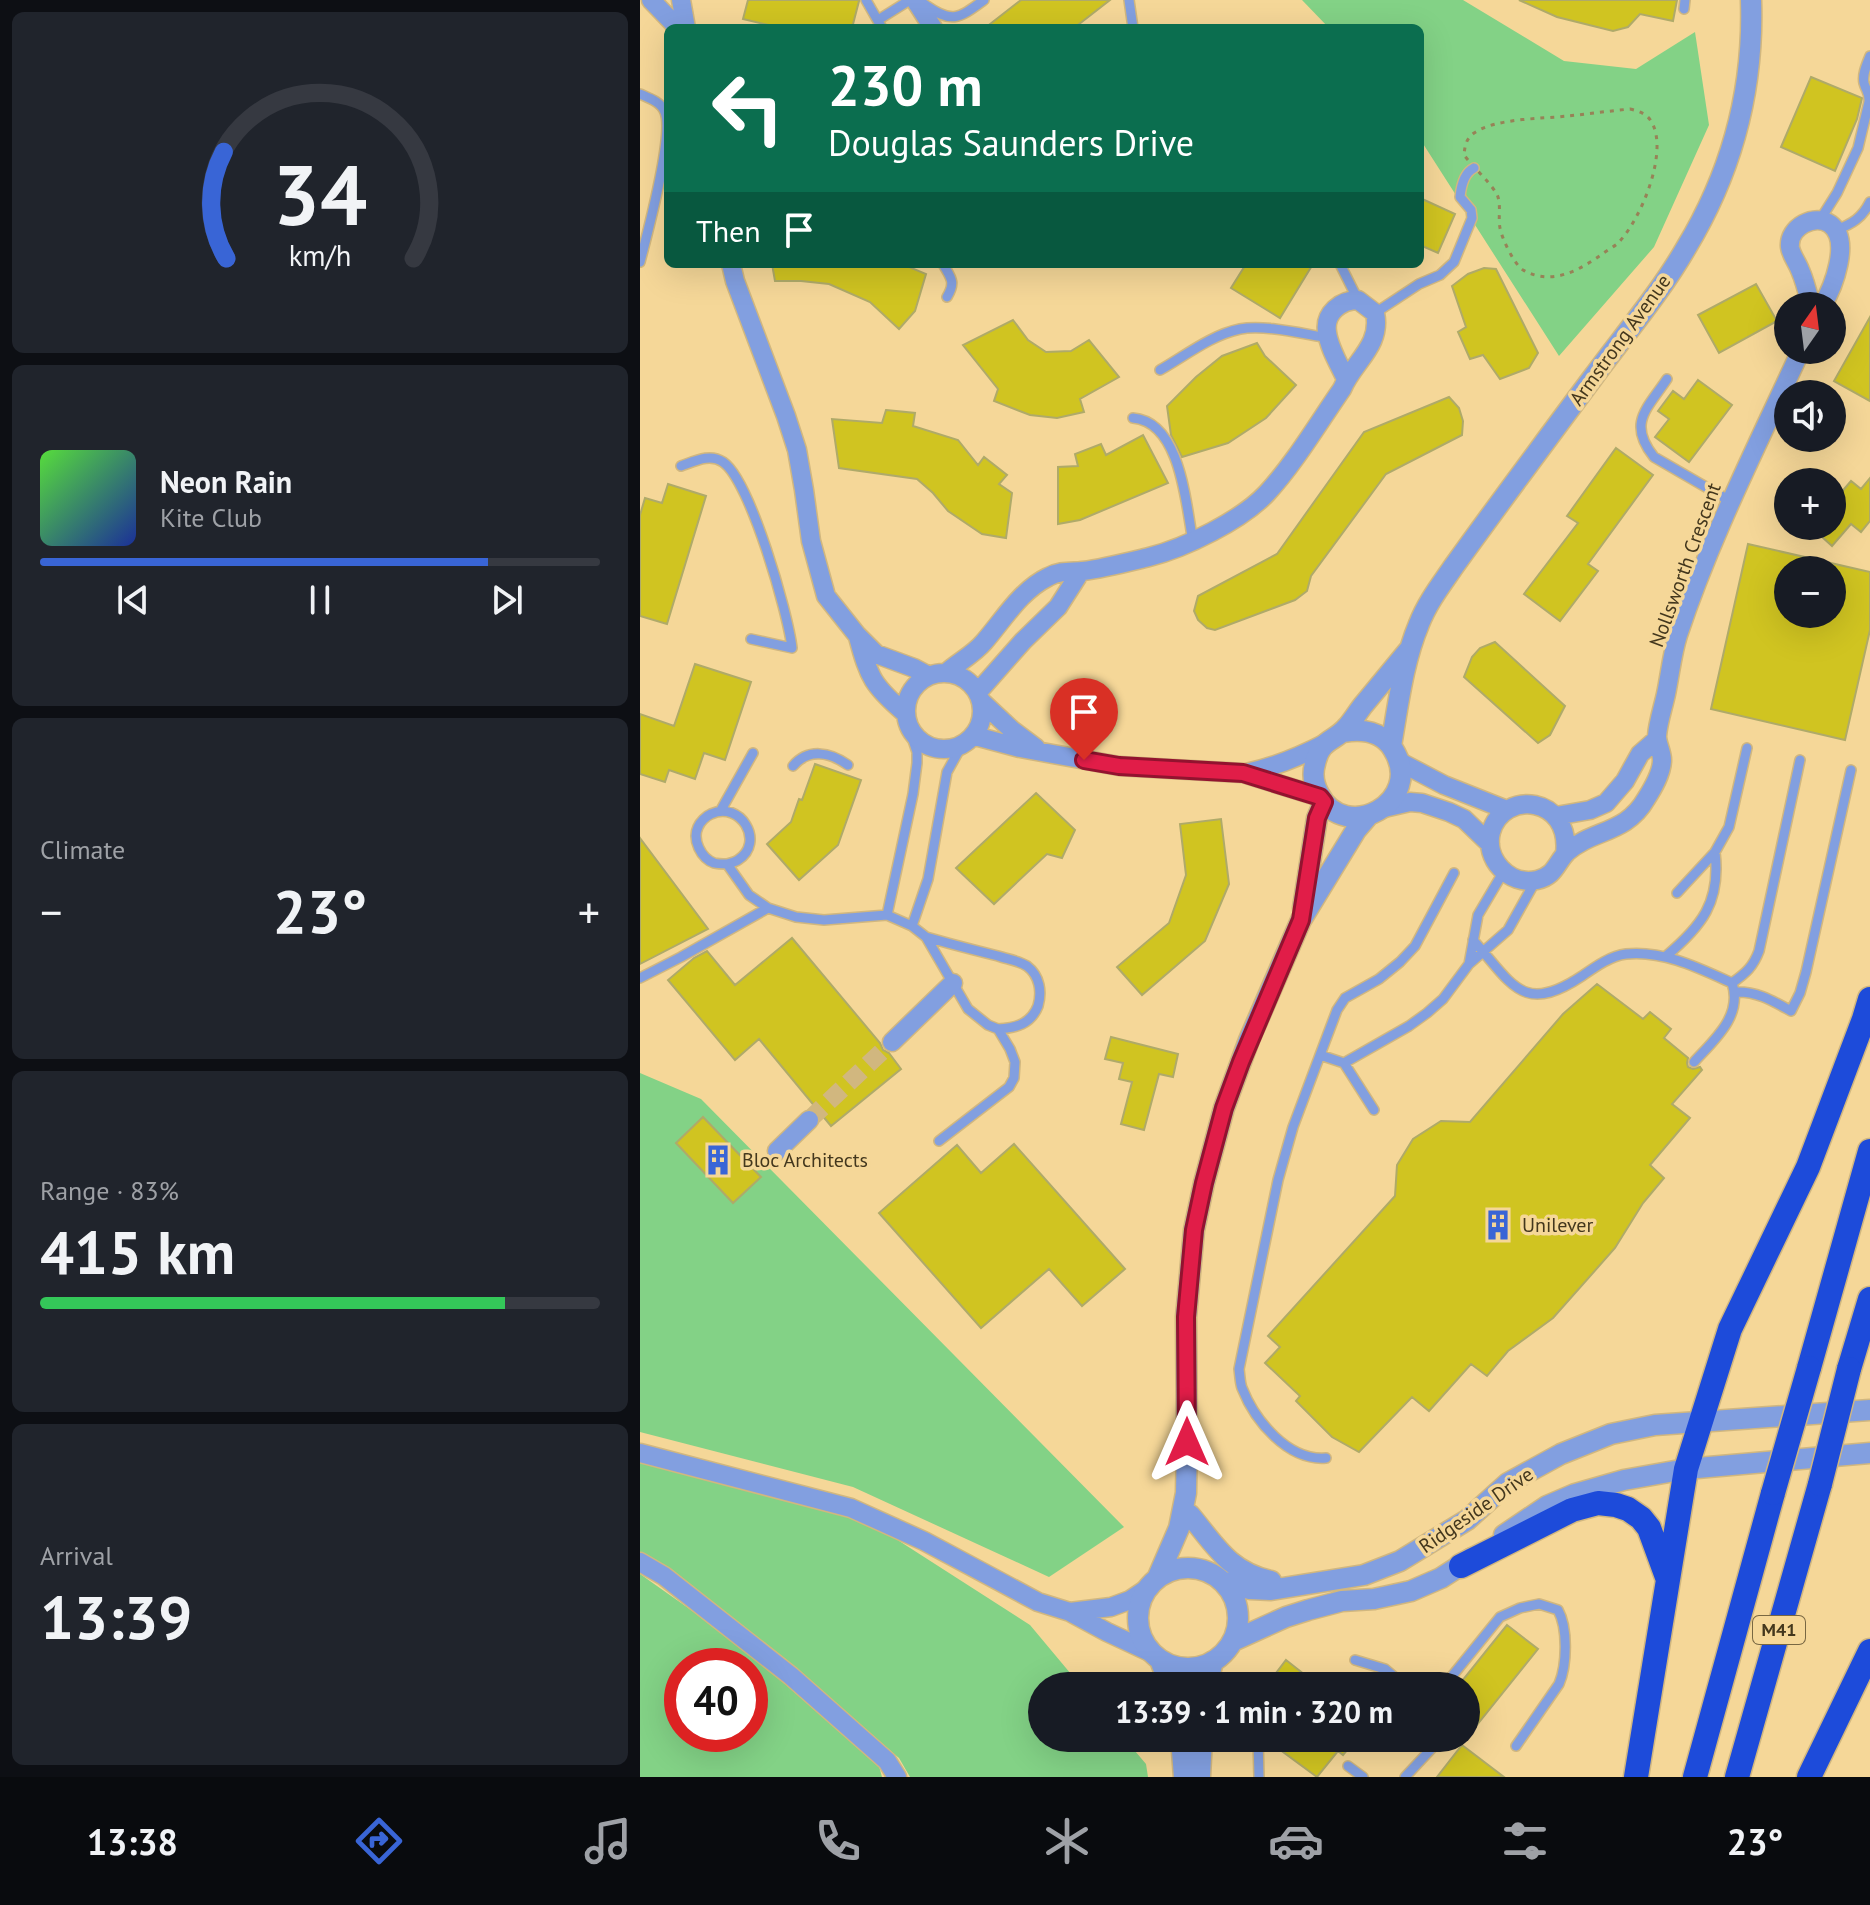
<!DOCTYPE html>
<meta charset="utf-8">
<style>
:root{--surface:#171b24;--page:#20242c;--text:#f1f3f6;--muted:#9ea1a6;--line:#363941;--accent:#3965d6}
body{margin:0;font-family:"PT Sans",sans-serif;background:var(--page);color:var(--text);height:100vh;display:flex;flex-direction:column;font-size:30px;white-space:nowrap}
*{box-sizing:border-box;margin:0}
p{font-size:26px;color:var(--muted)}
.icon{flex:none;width:44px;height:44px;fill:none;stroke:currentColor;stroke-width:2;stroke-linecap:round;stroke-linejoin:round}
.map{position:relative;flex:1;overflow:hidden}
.panel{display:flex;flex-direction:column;gap:12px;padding:12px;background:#0d0f14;width:640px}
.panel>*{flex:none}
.guide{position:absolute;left:24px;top:24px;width:760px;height:244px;border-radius:12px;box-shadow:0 8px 32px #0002;background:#0b6e4f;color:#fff;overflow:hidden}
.needle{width:52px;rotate:14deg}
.fabs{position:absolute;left:1134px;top:292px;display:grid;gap:16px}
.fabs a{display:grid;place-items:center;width:72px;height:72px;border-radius:50%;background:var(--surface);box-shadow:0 8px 32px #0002;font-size:40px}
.speed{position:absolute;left:24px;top:1648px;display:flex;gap:16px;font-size:40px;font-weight:700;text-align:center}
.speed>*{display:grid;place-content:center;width:104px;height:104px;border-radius:50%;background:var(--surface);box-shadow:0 8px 32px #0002;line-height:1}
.speed .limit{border:12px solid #d22;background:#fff;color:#111}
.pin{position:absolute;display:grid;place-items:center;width:68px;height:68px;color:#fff;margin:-82px -34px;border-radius:50% 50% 50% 0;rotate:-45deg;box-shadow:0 0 8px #0007}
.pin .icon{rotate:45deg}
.me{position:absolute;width:88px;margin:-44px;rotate:0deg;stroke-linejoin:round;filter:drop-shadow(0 0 6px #0008)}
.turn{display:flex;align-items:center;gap:28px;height:168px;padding:0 32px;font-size:36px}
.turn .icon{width:104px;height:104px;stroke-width:2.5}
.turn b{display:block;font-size:56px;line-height:68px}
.then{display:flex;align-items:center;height:76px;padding:0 32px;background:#0003;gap:16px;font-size:30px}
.big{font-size:60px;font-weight:700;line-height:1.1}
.panel .widget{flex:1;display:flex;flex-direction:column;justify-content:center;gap:12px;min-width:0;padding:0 28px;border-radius:12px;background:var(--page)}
.panel .dial{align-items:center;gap:0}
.dial svg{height:208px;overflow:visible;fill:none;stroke:var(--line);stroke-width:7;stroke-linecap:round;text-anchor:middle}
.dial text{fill:var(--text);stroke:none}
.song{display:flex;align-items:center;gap:24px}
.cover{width:96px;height:96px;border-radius:12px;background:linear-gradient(135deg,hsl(110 70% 55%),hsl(230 70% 35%))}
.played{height:8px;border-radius:4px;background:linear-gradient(90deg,var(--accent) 80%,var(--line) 80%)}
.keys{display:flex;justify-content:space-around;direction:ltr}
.heat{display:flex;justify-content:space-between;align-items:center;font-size:44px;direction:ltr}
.charge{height:12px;border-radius:6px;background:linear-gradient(90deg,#34c759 83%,var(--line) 0)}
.trip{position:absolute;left:388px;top:1672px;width:452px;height:80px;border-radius:40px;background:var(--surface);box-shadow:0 8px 32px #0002;font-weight:700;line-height:80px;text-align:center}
.menu{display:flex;height:128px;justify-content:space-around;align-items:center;background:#090b0e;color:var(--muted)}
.menu .icon{width:56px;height:56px}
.menu .current{color:var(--accent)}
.menu b{font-size:36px;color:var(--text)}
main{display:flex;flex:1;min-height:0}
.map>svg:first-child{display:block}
.green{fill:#83d286;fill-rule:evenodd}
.building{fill:#d0c421;stroke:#afaa69;stroke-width:2;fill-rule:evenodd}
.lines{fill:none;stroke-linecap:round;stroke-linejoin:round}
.minor-tunnel{stroke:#d1b77f;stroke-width:18;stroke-dasharray:18 9;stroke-linecap:butt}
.service-casing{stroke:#d1b77f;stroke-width:12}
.minor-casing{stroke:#d1b77f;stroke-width:21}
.tertiary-casing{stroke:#d1b77f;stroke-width:23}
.motorway-casing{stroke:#d1b77f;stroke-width:27}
.path{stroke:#978257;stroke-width:3;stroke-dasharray:4 6;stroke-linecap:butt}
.service{stroke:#829fe0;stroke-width:9}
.minor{stroke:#829fe0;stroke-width:18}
.tertiary{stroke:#829fe0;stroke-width:20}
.motorway{stroke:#1d4bda;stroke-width:24}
.motorway-bridge-casing{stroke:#d1b77f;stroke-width:27;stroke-linecap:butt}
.motorway-bridge{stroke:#1d4bda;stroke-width:24}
.route-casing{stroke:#92132f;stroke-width:20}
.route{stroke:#e11d48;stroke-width:14}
.labels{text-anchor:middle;stroke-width:7;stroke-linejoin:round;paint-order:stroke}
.shield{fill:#f5d798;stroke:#786742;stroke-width:2}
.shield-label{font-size:18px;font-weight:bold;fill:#43371d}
.street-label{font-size:20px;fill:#43371d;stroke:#f5d798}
.poi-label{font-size:20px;fill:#43371d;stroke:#f5d798;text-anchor:start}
</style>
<main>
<section class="panel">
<div class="widget dial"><svg viewBox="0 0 100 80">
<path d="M14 69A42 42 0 1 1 86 69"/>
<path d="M14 69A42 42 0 0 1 13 28" stroke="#3965d6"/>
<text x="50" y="56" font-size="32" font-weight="700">34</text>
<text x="50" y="72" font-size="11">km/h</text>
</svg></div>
<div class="widget">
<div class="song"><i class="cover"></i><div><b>Neon Rain</b><p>Kite Club</p></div></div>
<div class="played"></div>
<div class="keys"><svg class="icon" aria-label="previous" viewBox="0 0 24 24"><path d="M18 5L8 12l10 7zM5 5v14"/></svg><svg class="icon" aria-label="pause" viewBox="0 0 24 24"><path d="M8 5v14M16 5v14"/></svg><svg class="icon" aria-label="next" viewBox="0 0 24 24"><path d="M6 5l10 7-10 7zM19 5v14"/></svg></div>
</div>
<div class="widget"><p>Climate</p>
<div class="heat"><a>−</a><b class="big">23°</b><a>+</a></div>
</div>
<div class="widget"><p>Range · 83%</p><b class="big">415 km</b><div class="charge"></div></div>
<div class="widget"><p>Arrival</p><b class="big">13:39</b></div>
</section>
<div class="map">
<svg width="1230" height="1777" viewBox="0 0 1230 1777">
<rect width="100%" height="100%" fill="#f5d798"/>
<path class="green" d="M662,0H823L924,61L996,69L1055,32L1069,125L1014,247L919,356L780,139V28H689Z
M0,1073L61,1099L484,1527L409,1577L213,1487L0,1432Z
M0,1462L214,1512L390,1625L441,1686H402V1738H484L506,1764L508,1777H270L259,1758L153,1667L0,1567Z
M0,1574L156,1684L236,1755L242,1777H0ZM42,1666H110V1734H42Z"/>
<path class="building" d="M108,0H219V1L212,28H141L103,19Z
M381,0H470L434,28H345Z
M879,0H1037L1033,21L1000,14L988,27L973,31L917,17Z
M1171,77L1222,98L1217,119L1195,171L1141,147Z
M780,198L815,214L798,253L780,245Z
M132,264H262L286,274L275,311L259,329L230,302L189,284L161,281H135Z
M606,264H673L640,318L591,288Z
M844,268L856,269L898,353L889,368L860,379L843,355L830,359L818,332L826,327L812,286L828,274Z
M1116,284L1137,321L1079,353L1058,315Z
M1230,317V401L1194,381Z
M373,320L388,340L406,352L431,351L449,340L479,377L440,399L444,412L417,418L390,415L354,401L358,389L323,345Z
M617,343L625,356L656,385L626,418L588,443L542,457L531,435L527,406L556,377L582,356Z
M1058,380L1092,405L1049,462L1015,437L1029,419L1018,411L1033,391L1044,399Z
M809,397L819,408L823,421L822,435L746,474L671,576L667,591L655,600L575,630L567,628L558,620L554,611L558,596L637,554L724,432Z
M246,410L275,413L273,426L318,440L338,465L344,457L367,475L359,484L372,493L366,538L342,534L308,511L293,493L277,479L199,468L192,419L242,423Z
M503,435L528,483L440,520L418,524V467L438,466L435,454L461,444L466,455Z
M976,448L1013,475L948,564L958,571L920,621L884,594L938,523L927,516Z
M1230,478V521L1221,532L1211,524L1192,546L1170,526H1192V503L1211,481L1221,489Z
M28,484L66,496L27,624L0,616V515L5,498L22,503Z
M1108,544L1230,572V630L1205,740L1071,709ZM1148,570H1192V614H1148Z
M855,642L925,706L910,735L898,743L824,677L832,657L840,648Z
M55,664L111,682L85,760L64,753L55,779L29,770L25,782L0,774V714L34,726Z
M175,764L221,780L198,845L159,880L127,844L151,822L159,799L162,800Z
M396,793L435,830L422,858L407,854L354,904L316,868Z
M581,819L589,884L565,941L502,995L477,967L529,923L546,875L540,824Z
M0,838L68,929L0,964Z
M152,938L240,1043L243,1050L249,1053L261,1069L191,1126L119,1039L95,1060L28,980L54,958L67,951L95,985Z
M957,984L1003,1019L1010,1012L1031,1029L1024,1038L1048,1058L1047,1063L1048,1067L1053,1069L1060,1067L1062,1070L1032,1104L1050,1118L1010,1165L1024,1178L1003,1203L975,1248L913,1318L868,1351L847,1376L831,1364L789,1411L772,1397L719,1452L692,1437L656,1401L660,1396L625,1363L640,1347L628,1336L755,1196L757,1165L773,1139L801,1121L830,1122L923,1014Z
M471,1037L538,1054L533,1077L519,1074L504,1130L481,1124L492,1082L479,1079L483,1063L465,1059Z
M63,1117L121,1177L93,1203L36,1143Z
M374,1144L485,1269L442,1306L409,1269L341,1328L239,1213L317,1145L341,1173Z
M867,1625L898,1649L837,1725L826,1717V1686H818Z
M646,1660L679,1686H626Z
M648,1738H717L703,1755L698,1751L677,1777L639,1749Z
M822,1745L864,1777H797Z"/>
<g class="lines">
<path class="minor-tunnel" d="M169,1120L252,1042"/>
<g class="service-casing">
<path id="service" d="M226,0L242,28
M489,0L493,28
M284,4C312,24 318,19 344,0
M1044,9L1045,0
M238,20L270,0
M0,94C9,98 21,102 25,112C34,135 7,235 0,262
M1180,220L1197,193L1218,148L1229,102C1230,93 1226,91 1224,83C1222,74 1227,64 1230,56
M1196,230C1212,224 1222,218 1230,202
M303,264C311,278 316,282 307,297
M700,264L718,300
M735,313L779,284L800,275L814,262L832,218L831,210L820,197C821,187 824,173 834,168
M520,370C545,356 571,335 600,329C624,324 663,334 689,338
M1027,379C1007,409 987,423 1014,457L1090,501
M493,418C541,422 546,505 553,542
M41,466C55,461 70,453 83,462C110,480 148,613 152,648L111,639
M153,766C168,748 190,752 208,765
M81,810L113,753
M87,864C91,863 95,862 98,860C126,842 100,800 71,814C66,816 60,822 58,827C52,840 61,858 74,863C78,864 83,864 87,864L109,895L128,908L156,917L184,920L247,915L272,926L286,937L328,1009L348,1025L358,1029L370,1049L375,1062L374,1078L369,1087L299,1141
M1037,893L1075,852L1089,827L1107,748
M247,915L273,794L277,763V752L269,728
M272,926L288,879L307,772L322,745
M286,937C310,944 334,950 358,956C367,959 380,961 387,966C400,976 402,992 398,1006C391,1024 376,1028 358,1029
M833,940C872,983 882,1016 942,976C955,967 970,956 986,954C1023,950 1059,968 1092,983C1103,1016 1074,1040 1054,1062
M1025,957C1062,926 1081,902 1075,852
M829,964L838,915L864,871
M0,978L41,957L128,908
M1092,983C1106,973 1113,967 1119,951L1160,760
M1095,992C1117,991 1133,1001 1151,1011L1160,993L1166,972L1211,770
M680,1055L697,1010L705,998L739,979L760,962L775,946L814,873
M704,1063L734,1110
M686,1458C648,1461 615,1421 602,1388C600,1383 600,1376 599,1369L638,1180L653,1127L680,1055L704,1063L769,1026L787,1013L803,999L829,964L868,930L896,880
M715,1660L745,1669L765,1686
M804,1686L860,1617L880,1608L899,1604L918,1610C928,1628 927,1665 919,1684L876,1746
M618,1738L619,1777
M708,1766L723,1777
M765,1777L794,1746L799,1738"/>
</g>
<g class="minor-casing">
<path id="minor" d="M11,0L38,28
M41,0L46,28
M275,0L293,28
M91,264L95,281L146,416L157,450L164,490L171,541L186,596L217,635L236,654L274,668L289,676
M1171,306C1168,294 1165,281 1160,270C1157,262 1151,255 1150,247C1148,227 1175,213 1190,224C1212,240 1193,288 1182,306
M218,637C229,678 233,686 266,714
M266 711a38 38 0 1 1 76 0a38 38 0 1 1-76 0Z
M306,673C318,662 333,655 344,642C364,619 380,591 408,577C420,570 431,572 443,571C465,568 488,562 509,557C545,548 602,520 627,493C654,464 679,422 702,389C713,362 742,346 735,313L718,300C701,300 684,313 687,332C689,348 699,364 706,379
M338,692L383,641L418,607L441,571
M342,702L372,730L396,748
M332,737H339L380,748L479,766L603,773L680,797
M760,762L804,785L867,810
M606,773C635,767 659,757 686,743
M744,808L770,802L782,803L809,812L824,819L850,844
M916,816L950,810L966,803L985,781L1000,754L1017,739
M925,854C932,796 863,789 851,832C844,859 869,886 897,880C915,876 916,863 927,852C953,829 986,834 1006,799C1013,788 1022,773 1022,760C1022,752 1017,744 1017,736C1018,722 1023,708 1026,694C1030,675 1032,654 1038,635C1071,536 1118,444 1161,350
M252,1042L313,983
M137,1151L169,1120
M0,1453L211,1508L284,1541L398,1602L430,1612L467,1632L512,1653
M0,1562L24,1576L151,1676L247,1761L257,1777
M430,1612L471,1607L490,1600L508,1588"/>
</g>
<g class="tertiary-casing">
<path id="tertiary" d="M704,732C722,729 742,731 753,749C786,802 705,845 679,794C674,785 672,774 675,764C680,739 694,742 706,728C713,721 718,711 725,703C739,686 754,668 768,651
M751,746C758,706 763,662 779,624C787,603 801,585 814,566C860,502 907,439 954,376C985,334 1020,293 1046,248C1092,172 1114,88 1111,0
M663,908L677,818L684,802
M550,1515C575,1545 589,1572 631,1581
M864,1535L907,1506L935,1494L984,1480L1046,1469L1230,1453
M498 1618a50 50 0 1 1 100 0a50 50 0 1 1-100 0Z
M517,1579L539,1528L546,1493L547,1442L546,1317L554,1230L564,1183L584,1108L609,1040L661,920L716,830L728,816
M584,1582L610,1589L631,1590L724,1575L760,1561L827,1520L868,1483L921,1454L971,1434L1015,1425L1230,1410
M593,1641L646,1617L668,1610L702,1601L734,1599L771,1591L801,1578L832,1558
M520,1660L530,1686
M567,1686L573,1661
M541,1738L544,1777
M560,1777L562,1738"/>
</g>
<g class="motorway-casing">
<path id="motorway" d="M1169,1368L1230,1151
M1209,1369L1230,1299
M821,1566L932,1510L958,1503L976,1505L988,1509L1001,1518L1009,1528L1027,1577
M996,1777L1046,1469L1090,1329L1168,1167L1224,1019L1230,999
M1055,1777L1133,1493
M1097,1777L1180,1484
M1169,1777L1230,1651"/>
</g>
<path class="path" d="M990,109C998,111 1006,113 1011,121C1030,151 1000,222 977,244C972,248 966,251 961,255C938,271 911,286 883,270C874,264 862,239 860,228C858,218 861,207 858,197C855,187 832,166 824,155C825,145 826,139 834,133C856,118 901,119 927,116C948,114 969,111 990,109Z"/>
<use href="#service" class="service"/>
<use href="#minor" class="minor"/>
<use href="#tertiary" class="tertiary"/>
<use href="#motorway" class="motorway"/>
<g class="motorway-bridge-casing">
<path id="motorway-bridge" d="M1180,1484L1209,1369
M1133,1493L1169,1368"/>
</g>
<use href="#motorway-bridge" class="motorway-bridge"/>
</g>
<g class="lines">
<g class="route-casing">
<path id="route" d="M444,760L479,766L603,773L680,797L684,802L677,818L661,920L601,1062L584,1108L564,1183L554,1230L546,1317L547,1442"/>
</g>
<use href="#route" class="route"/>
</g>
<defs>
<g id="building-bare" transform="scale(2.4)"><path d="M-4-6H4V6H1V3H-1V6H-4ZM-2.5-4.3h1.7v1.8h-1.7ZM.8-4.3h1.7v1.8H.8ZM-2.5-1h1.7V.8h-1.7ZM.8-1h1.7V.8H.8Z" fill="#3965d6" stroke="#f5d798" stroke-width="2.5" paint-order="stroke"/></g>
</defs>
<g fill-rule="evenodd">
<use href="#building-bare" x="78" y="1160"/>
<use href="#building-bare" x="858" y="1225"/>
</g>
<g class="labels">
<rect class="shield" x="1113" y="1616" width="52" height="28" rx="6"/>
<g class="shield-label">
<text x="1139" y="1636">M41</text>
</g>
<g class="street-label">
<text transform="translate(980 340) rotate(-54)" y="7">Armstrong Avenue</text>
<text transform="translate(1045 565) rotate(-70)" y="7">Nollsworth Crescent</text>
<text transform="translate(836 1510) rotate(-35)" y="7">Ridgeside Drive</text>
</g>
<g class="poi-label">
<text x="102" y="1167">Bloc Architects</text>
<text x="882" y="1232">Unilever</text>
</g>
</g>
</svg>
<div class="fabs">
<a><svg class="needle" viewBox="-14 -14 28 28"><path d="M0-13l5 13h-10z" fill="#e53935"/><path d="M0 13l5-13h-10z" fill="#9ea1a6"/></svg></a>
<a><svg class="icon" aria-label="sound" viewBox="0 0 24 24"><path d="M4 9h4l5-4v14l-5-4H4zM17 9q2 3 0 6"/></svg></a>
<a>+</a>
<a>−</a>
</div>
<div class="speed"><div class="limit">40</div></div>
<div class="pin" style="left:444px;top:760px;background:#d93025"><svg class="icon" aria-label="arrive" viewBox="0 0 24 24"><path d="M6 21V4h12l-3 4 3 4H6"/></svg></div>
<svg class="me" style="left:547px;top:1442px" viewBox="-20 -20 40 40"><path d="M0-17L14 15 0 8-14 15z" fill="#e11d48" stroke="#fff" stroke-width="4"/></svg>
<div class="trip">13:39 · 1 min · 320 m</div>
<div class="guide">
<div class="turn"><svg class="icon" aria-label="left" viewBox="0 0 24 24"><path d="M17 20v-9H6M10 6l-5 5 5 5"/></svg><div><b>230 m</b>Douglas Saunders Drive</div></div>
<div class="then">Then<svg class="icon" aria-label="arrive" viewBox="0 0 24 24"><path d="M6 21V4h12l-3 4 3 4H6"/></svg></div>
</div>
</div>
</main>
<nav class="menu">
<b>13:38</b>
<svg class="icon current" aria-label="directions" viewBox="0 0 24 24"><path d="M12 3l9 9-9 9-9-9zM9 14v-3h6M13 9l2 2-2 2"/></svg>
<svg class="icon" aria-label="music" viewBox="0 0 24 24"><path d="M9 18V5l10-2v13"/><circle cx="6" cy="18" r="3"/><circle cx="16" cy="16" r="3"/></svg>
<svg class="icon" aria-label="phone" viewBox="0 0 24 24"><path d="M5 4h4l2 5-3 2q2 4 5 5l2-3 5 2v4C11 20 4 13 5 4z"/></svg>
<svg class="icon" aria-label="climate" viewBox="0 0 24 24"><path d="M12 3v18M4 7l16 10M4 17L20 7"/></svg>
<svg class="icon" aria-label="car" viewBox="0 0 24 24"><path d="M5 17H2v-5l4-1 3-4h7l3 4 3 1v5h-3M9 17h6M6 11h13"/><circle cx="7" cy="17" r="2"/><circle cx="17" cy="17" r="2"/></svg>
<svg class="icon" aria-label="filters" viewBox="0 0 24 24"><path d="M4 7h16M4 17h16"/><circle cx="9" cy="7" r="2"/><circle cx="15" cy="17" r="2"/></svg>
<b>23°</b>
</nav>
